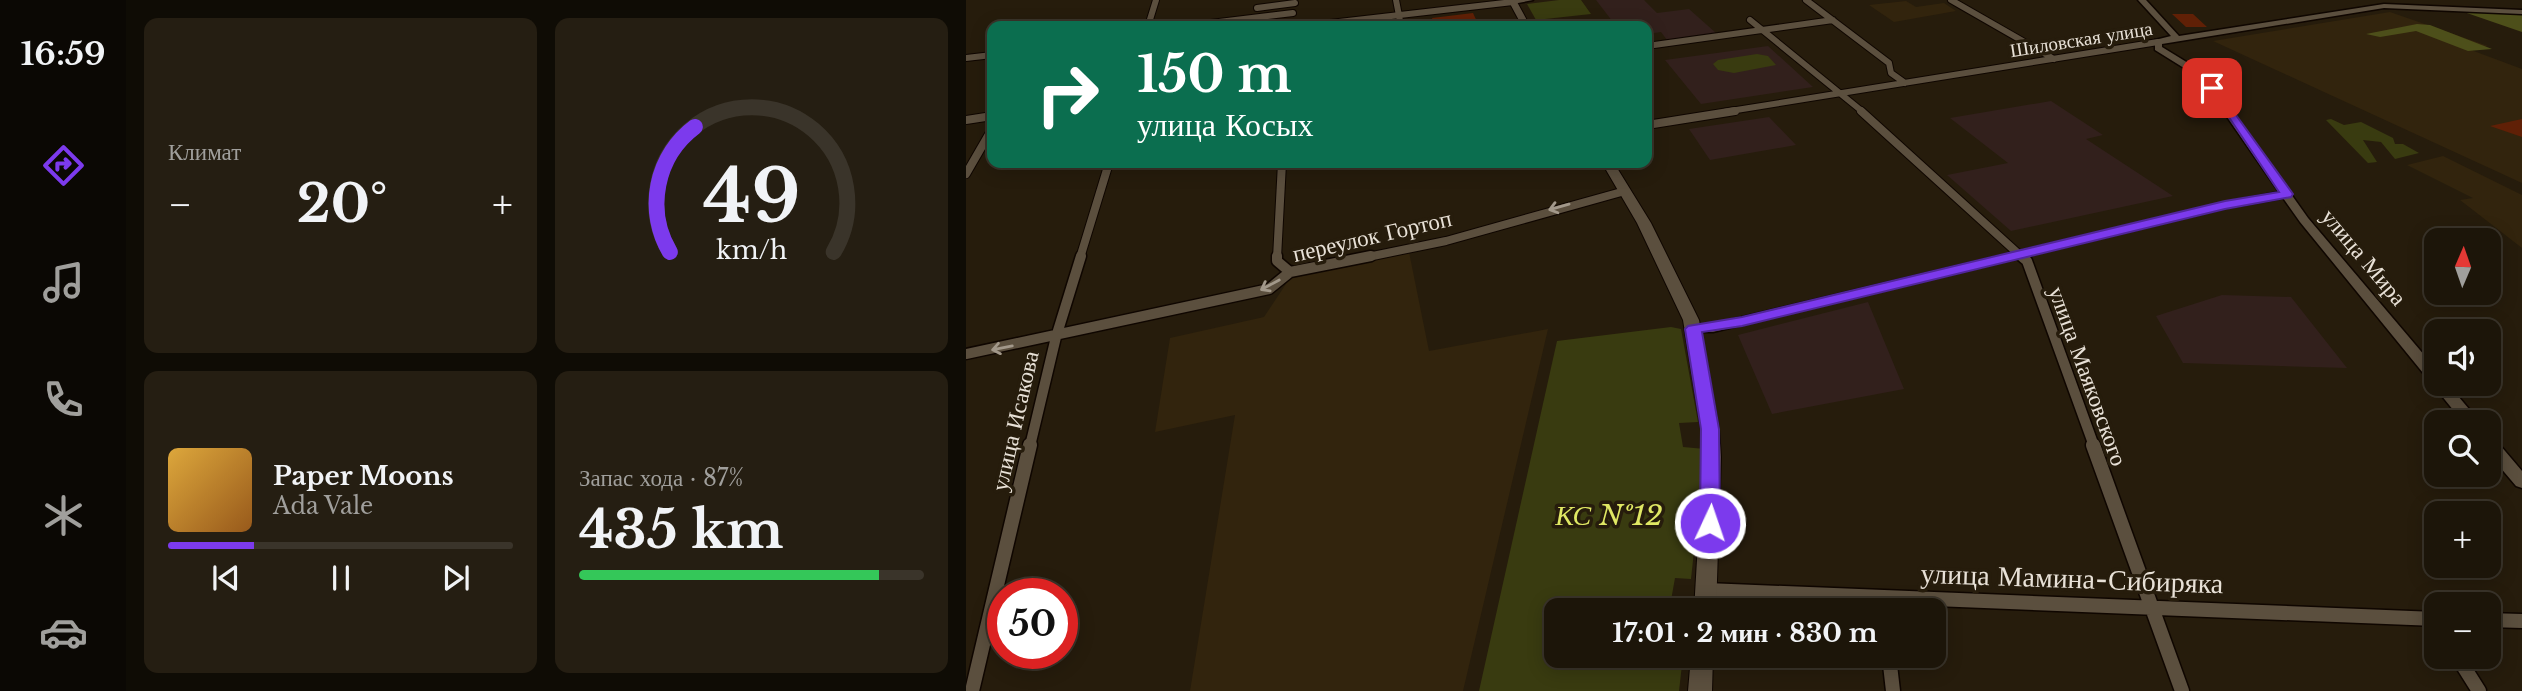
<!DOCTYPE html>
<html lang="ru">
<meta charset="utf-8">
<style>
:root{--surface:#1c1509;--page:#251e12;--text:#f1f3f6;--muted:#a09f9c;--line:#3a342a;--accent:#7c3aed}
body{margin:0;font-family:"Libre Baskerville",serif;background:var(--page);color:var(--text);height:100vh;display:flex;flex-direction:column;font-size:26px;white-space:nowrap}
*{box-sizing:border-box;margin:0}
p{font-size:23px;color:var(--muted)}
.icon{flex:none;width:38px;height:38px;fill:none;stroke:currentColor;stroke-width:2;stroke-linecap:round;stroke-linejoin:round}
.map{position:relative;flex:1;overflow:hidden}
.drawer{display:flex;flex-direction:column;gap:18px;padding:18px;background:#0f0c05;width:840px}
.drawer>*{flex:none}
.hud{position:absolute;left:21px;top:21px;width:665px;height:147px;border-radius:14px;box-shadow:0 4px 18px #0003,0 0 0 2px var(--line);background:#0b6e4f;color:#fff;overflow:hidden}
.needle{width:46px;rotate:2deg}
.fabs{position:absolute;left:1458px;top:228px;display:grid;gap:14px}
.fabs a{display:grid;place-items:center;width:77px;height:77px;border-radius:14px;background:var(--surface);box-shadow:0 4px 18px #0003,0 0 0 2px var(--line);font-size:35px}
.speed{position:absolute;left:21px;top:578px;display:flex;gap:14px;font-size:35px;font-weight:700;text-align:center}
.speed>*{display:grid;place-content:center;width:91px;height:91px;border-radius:50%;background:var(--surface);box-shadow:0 4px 18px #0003,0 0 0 2px var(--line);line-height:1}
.speed .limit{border:10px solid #d22;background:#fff;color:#111}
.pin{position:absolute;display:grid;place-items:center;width:60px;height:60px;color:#fff;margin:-30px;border-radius:14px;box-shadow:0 4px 10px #0006}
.me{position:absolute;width:77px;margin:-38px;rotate:3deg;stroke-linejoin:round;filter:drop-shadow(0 0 5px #0008)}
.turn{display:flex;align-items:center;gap:24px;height:147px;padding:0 35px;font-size:32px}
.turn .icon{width:91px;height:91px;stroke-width:2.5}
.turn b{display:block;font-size:49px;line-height:60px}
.big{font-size:52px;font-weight:800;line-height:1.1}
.drawer .tile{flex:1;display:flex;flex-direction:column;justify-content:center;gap:10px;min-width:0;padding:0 24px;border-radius:14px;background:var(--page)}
.drawer .dial{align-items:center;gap:0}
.dial svg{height:182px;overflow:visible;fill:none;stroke:var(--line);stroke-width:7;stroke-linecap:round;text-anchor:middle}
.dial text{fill:var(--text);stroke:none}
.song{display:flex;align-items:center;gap:21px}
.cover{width:84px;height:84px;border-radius:10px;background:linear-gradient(135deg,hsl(40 70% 55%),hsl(30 70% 35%))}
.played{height:7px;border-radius:4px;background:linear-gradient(90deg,var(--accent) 25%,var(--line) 25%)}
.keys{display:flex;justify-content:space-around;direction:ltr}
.heat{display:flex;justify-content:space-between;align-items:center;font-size:38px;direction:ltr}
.charge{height:10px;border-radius:5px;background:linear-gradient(90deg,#34c759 87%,var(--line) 0)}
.drawer .tiles{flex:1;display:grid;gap:18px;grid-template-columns:repeat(2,1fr)}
.trip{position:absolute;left:578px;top:598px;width:402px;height:70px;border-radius:14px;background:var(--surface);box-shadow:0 4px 18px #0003,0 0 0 2px var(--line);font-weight:800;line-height:70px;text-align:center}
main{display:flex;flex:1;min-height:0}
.dock{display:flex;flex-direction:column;width:126px;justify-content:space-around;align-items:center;background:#0b0804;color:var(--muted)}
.dock .icon{width:49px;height:49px}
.dock .on{color:var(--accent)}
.dock b{font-size:32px;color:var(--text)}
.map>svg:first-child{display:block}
.built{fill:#32240d}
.education{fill:#32201c}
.green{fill:#393b10}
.forest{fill:#4d4f1a}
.building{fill:#602006}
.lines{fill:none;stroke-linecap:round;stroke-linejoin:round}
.minor-far3-casing{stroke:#0f0600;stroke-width:8}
.minor-far2-casing{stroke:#0f0600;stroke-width:10}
.minor-far1-casing{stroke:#0f0600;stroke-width:13}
.minor-casing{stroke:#0f0600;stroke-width:17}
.tertiary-casing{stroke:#0f0600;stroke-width:3}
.secondary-casing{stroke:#0f0600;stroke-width:2}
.minor-far3{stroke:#5b4f3e;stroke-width:6}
.minor-far2{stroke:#5b4f3e;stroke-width:8}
.minor-far1{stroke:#5b4f3e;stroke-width:10}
.minor{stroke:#5b4f3e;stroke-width:14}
.tertiary{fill:#5b4f3e;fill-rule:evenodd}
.secondary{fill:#5b4f3e;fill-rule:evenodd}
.oneway{stroke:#a2988a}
.route{fill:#7c3aed;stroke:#51269a;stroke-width:2}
.labels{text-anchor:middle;stroke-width:7;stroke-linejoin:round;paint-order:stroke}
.far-street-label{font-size:19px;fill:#e8e1d7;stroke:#261c0c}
.street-label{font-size:23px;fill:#e8e1d7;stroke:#261c0c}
.near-park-label{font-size:28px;font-style:italic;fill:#e0e864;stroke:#261c0c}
.near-street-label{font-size:28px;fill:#e8e1d7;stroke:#261c0c}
</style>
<main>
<nav class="dock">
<b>16:59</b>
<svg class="icon on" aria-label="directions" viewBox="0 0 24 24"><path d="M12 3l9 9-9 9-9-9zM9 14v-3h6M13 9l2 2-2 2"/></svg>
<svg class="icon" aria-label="music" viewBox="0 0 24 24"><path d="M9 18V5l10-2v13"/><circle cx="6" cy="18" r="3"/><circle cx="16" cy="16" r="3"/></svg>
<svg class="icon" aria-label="phone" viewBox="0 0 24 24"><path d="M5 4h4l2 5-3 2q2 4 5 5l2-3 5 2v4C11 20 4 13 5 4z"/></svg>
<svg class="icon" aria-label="climate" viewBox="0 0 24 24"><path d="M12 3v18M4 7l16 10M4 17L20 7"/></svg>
<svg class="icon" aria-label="car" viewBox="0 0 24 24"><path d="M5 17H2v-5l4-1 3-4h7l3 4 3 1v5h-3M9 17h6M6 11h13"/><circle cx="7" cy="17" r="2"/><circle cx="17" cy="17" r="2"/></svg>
</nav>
<section class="drawer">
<div class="tiles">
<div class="tile"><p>Климат</p>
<div class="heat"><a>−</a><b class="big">20°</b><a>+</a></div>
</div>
<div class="tile dial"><svg viewBox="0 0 100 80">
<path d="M14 69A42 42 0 1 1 86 69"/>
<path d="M14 69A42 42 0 0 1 25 14" stroke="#7c3aed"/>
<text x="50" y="56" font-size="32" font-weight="700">49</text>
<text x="50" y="72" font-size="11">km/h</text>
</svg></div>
<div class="tile">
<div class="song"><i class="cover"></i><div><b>Paper Moons</b><p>Ada Vale</p></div></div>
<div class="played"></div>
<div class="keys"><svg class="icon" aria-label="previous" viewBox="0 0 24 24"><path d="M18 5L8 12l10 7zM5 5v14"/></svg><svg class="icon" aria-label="pause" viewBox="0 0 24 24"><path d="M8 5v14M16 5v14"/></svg><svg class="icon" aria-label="next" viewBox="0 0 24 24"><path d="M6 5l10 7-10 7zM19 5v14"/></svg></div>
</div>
<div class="tile"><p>Запас хода · 87%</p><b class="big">435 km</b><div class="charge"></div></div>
</div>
</section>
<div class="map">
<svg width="1556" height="691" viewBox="0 0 1556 691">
<rect width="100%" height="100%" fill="#261c0c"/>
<path class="built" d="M940,1L950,7L978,3L990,11L928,22L903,5Z
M1424,12L1522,46L1505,50L1556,69V183L1247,41Z
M1477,156L1556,195V248L1494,200L1507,198L1441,165Z
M443,252L463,351L582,329L497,691H224L269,415L189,432L204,338L298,317L326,275Z"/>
<path class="education" d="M630,0H678L691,13L723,9L750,33L701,40L695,32L681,34V26H650Z
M802,46L847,87L735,104L699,60Z
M1085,101L1137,135L1120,139L1207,196L1045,231L981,175L1042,163L984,118Z
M803,117L830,145L744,160L723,129Z
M1256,295L1325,297L1381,368L1217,363L1190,316Z
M902,302L938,389L806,414L772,335Z"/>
<path class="green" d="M593,0H615L625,14L570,20L561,4Z
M791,54L802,56L810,65L768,73L752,70L747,64L752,60Z
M1365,119L1378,125L1395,122L1427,138L1429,144H1437L1453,153L1429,159L1415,142L1397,140L1411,162L1402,163L1360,120Z
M705,327L715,329L732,422L713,423L717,447L739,449L725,579L709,578L704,606L722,607V611H590V656H717L713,691H513L591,341Z"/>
<path class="forest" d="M1495,11L1556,15V32Z
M1451,24L1464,25L1526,49L1502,51L1450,31L1414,37L1400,34Z"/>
<path class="building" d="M507,13L513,26H469L466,18Z
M1206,14H1227L1241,27H1220Z
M1556,119V137L1524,126Z"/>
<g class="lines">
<g class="minor-far3-casing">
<path id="minor-far3" d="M430,0L435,26
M840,0L923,63L925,73L939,83
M985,0L1088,59
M291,8L329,3
M784,20L897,112
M182,26L190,0
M220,26L327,13
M338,26L547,2
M681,46L867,20
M0,58L26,55
M758,112L1192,42"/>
</g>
<g class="minor-far2-casing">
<path id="minor-far2" d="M895,111L1057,258
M0,120L26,116
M681,125L769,111
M0,174L26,129
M114,258L143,163
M311,258L316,163
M397,258L480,241L659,191"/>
</g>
<g class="minor-far1-casing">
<path id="minor-far1" d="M311,256V261L324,272
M1055,256L1061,261L1128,446
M0,354L303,289L324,272L405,256
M64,446L90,337L115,256"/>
</g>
<g class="minor-casing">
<path id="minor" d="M1127,445L1216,691
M740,590L1470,619
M918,597L919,611
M1522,620L1556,621
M923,656L927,691
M1491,656L1513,691
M6,691L64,445"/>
</g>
<g class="tertiary-casing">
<path id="tertiary" d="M546,0H567L547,4L543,2Z
M1172,0H1180L1213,36L1418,4L1556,10V14L1418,8L1196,44V47L1240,74L1342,218L1470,369V383H1481L1514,422H1497L1334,222L1317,198L1260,208L747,332H722L720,329L722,326L747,324L1260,202L1313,192L1234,78L1189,50V40L1205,36Z
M1522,436L1528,438L1556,471V488L1550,486L1522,453Z"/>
</g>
<g class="secondary-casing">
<path id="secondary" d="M542,0H550L564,26H556Z
M636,163H648L685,223L733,320L753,429L755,457L750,611H728L737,457L735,429L717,320L671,223Z
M725,656H747L746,691H722Z"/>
</g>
<use href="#minor-far3" class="minor-far3"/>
<use href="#minor-far2" class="minor-far2"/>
<use href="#minor-far1" class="minor-far1"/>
<use href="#minor" class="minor"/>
<use href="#tertiary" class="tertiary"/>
<use href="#secondary" class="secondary"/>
</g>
<defs><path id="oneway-shaft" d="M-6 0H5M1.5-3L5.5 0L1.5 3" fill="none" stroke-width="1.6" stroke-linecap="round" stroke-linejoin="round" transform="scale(1.75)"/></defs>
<g class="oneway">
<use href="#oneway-shaft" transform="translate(593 207) rotate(164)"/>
<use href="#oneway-shaft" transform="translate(304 285) rotate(152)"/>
<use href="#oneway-shaft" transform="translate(36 348) rotate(169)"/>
</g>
<path class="route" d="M1242,86H1249L1327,194L1325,197L1259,209L776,326L736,332L753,429L754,523L751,528H737L734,523L735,429L719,329L722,326L776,317L1259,201L1313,192Z"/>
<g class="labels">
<g class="far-street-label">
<text transform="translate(1115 39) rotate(-9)" y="7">Шиловская улица</text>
</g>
<g class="street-label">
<text transform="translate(406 236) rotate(-13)" y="8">переулок Гортоп</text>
<text transform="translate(1398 257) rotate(50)" y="8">улица Мира</text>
<text transform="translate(1122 376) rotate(70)" y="8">улица Маяковского</text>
<text transform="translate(49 421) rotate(-77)" y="8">улица Исакова</text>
</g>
<g class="near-park-label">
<text x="643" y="525">КС №12</text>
</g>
<g class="near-street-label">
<text transform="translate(1106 578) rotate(2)" y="10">улица Мамина-Сибиряка</text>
</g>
</g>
</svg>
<div class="fabs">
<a><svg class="needle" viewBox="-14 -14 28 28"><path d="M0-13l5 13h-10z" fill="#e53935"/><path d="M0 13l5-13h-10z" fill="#a09f9c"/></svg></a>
<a><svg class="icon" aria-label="sound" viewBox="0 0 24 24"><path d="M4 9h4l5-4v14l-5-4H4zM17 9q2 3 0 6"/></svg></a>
<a><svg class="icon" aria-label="search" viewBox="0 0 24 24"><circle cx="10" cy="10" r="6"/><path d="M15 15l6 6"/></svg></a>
<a>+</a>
<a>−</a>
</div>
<div class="speed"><div class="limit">50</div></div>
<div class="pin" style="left:1246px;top:88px;background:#d93025"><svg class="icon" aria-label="arrive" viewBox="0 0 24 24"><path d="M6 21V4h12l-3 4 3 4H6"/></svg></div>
<svg class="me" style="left:744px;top:523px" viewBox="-20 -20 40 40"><circle r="17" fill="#7c3aed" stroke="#fff" stroke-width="3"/><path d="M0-11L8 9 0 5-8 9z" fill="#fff"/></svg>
<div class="trip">17:01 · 2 мин · 830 m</div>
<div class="hud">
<div class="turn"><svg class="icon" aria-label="right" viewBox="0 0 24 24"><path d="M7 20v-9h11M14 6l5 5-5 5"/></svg><div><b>150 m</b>улица Косых</div></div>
</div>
</div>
</main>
